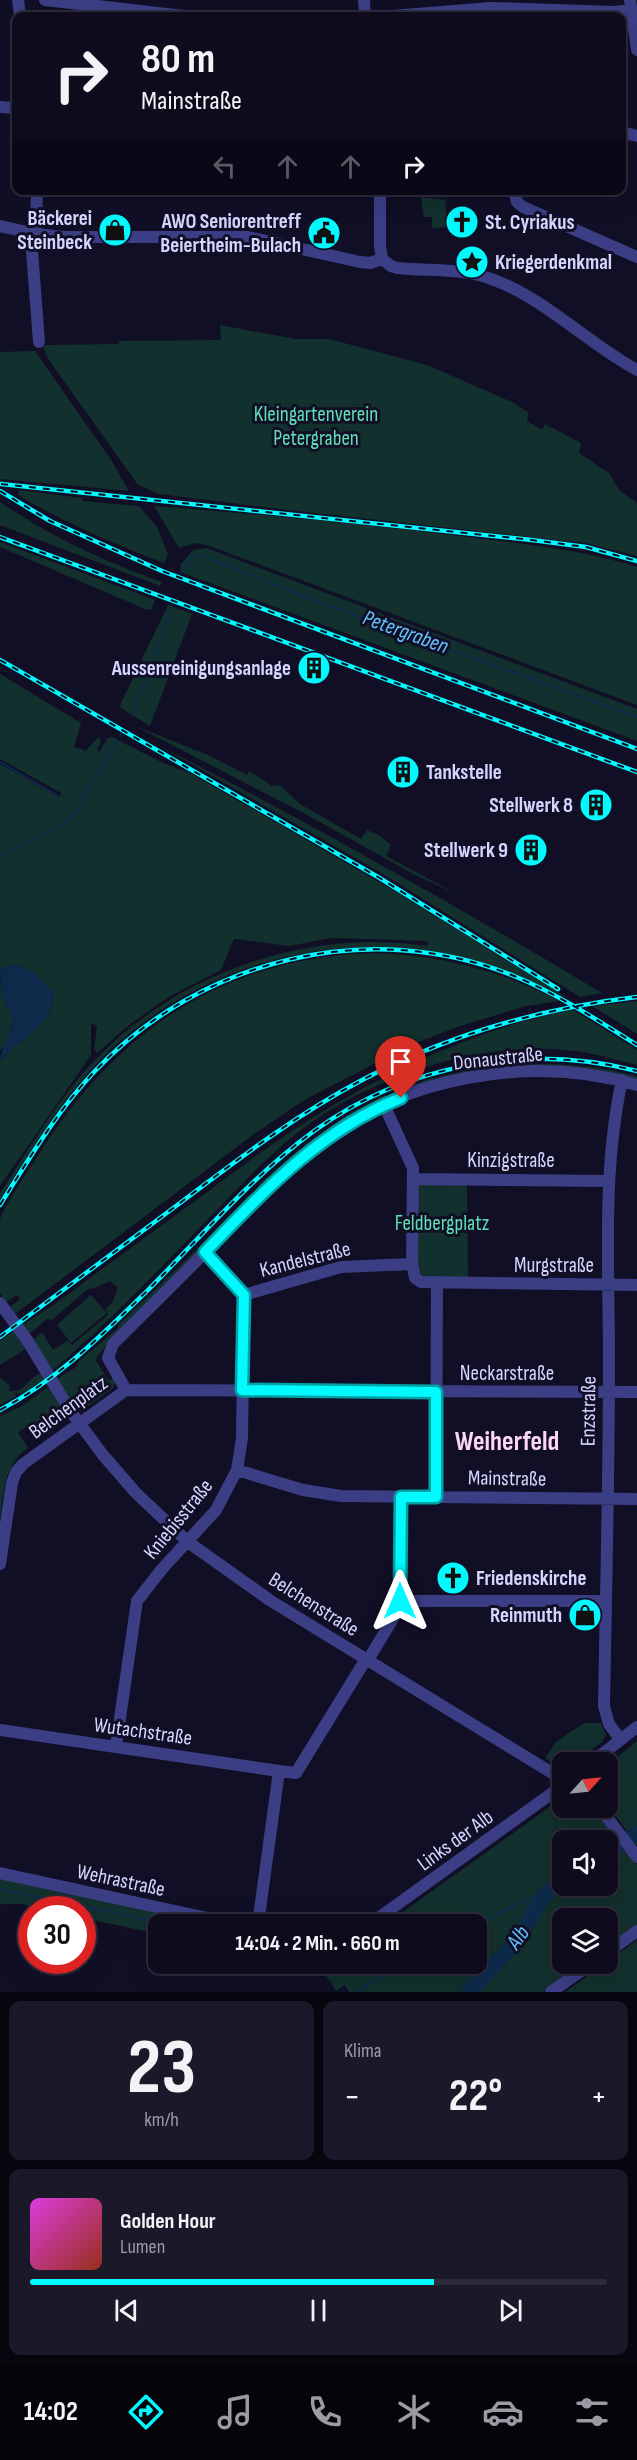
<!DOCTYPE html>
<html lang="de">
<meta charset="utf-8">
<style>
:root{--surface:#0d0b1c;--page:#1b1929;--text:#f1f3f6;--muted:#9a9ba3;--line:#2d2b3b;--accent:#02f9fe}
body{margin:0;font-family:"Sofia Sans Condensed",sans-serif;background:var(--page);color:var(--text);height:100vh;display:flex;flex-direction:column;font-size:22px;white-space:nowrap}
*{box-sizing:border-box;margin:0}
p{font-size:20px;color:var(--muted)}
.icon{flex:none;width:33px;height:33px;fill:none;stroke:currentColor;stroke-width:2;stroke-linecap:round;stroke-linejoin:round}
.map{position:relative;height:1992px;overflow:hidden}
.drawer{display:flex;flex-direction:column;gap:9px;padding:9px;background:#07060f;flex:1}
.drawer>*{flex:none}
.banner{position:absolute;left:12px;top:12px;width:614px;height:183px;border-radius:12px;box-shadow:0 6px 24px #0002,0 0 0 2px var(--line);background:#0d0b1c;color:var(--text);overflow:hidden}
.needle{width:39px;rotate:63deg}
.buttons{position:absolute;left:552px;top:1752px;display:grid;gap:12px}
.buttons a{display:grid;place-items:center;width:66px;height:66px;border-radius:12px;background:var(--surface);box-shadow:0 6px 24px #0002,0 0 0 2px var(--line);font-size:30px}
.speed{position:absolute;left:18px;top:1896px;display:flex;gap:12px;font-size:30px;font-weight:700;text-align:center}
.speed>*{display:grid;place-content:center;width:78px;height:78px;border-radius:50%;background:var(--surface);box-shadow:0 6px 24px #0002,0 0 0 2px var(--line);line-height:1}
.speed .limit{border:9px solid #d22;background:#fff;color:#111}
.pin{position:absolute;display:grid;place-items:center;width:51px;height:51px;color:#fff;margin:-62px -26px;border-radius:50% 50% 50% 0;rotate:-45deg;box-shadow:0 0 6px #0007}
.pin .icon{rotate:45deg}
.me{position:absolute;width:66px;margin:-33px;rotate:0deg;stroke-linejoin:round;filter:drop-shadow(0 0 4px #0008)}
.turn{display:flex;align-items:center;gap:21px;height:126px;padding:0 30px;font-size:27px}
.turn .icon{width:78px;height:78px;stroke-width:2.5}
.turn b{display:block;font-size:42px;line-height:51px}
.lanes{display:flex;align-items:center;height:57px;padding:0 30px;background:#0003;justify-content:center;gap:30px;direction:ltr}
.lanes .off{opacity:.35}
.big{font-size:45px;font-weight:700;line-height:1.1}
.drawer .card{flex:1;display:flex;flex-direction:column;justify-content:center;gap:9px;min-width:0;padding:0 21px;border-radius:12px;background:var(--page)}
.drawer .dial{align-items:center;gap:0}
.dial b{font-size:78px;line-height:1}
.song{display:flex;align-items:center;gap:18px}
.cover{width:72px;height:72px;border-radius:9px;background:linear-gradient(135deg,hsl(300 70% 55%),hsl(10 70% 35%))}
.played{height:6px;border-radius:3px;background:linear-gradient(90deg,var(--accent) 70%,var(--line) 70%)}
.keys{display:flex;justify-content:space-around;direction:ltr}
.heat{display:flex;justify-content:space-between;align-items:center;font-size:33px;direction:ltr}
.drawer .tiles{flex:1;display:grid;gap:9px;grid-template-columns:1fr 1fr}
.card:last-child{grid-column:span 2}
.trip{position:absolute;left:148px;top:1914px;width:339px;height:60px;border-radius:12px;background:var(--surface);box-shadow:0 6px 24px #0002,0 0 0 2px var(--line);font-weight:700;line-height:60px;text-align:center}
.menu{display:flex;height:96px;justify-content:space-around;align-items:center;background:#05040b;color:var(--muted)}
.menu .icon{width:42px;height:42px}
.menu .active{color:var(--accent)}
.menu b{font-size:27px;color:var(--text)}
.map>svg:first-child{display:block}
.green{fill:#12302d;fill-rule:evenodd}
.water{fill:#0e2a4b}
.lines{fill:none;stroke-linecap:round;stroke-linejoin:round}
.stream{stroke:#0e2a4b;stroke-width:2}
.river{stroke:#0e2a4b;stroke-width:15}
.minor{stroke:#3b3e85;stroke-width:12}
.rail-casing{stroke:#02f9fe;stroke-width:4.5}
.rail{stroke:#110f26;stroke-width:2;stroke-dasharray:7;stroke-linecap:butt}
.route-casing{stroke:#01a2a5;stroke-width:15}
.route{stroke:#02f9fe;stroke-width:10}
.labels{text-anchor:middle;stroke-width:6;stroke-linejoin:round;paint-order:stroke}
.poi-label{font-size:21px;font-weight:bold;fill:#d6d5ff;stroke:#110f26;text-anchor:end}
.park-label{font-size:21px;fill:#60dfb5;stroke:#110f26}
.street-label{font-size:21px;fill:#d6d5ff;stroke:#110f26}
.water-label{font-size:22px;font-style:italic;fill:#63c3fe;stroke:#110f26}
.district-label{font-size:27px;font-weight:bold;fill:#ffd7f4;stroke:#110f26}
</style>
<div class="map">
<svg width="637" height="1992" viewBox="0 0 637 1992">
<rect width="100%" height="100%" fill="#110f26"/>
<path class="green" d="M421,197L445,200L448,227L432,228V217H424Z
M220,325L295,339H329L427,365L512,402L528,412L527,421L542,430L545,424L581,443L579,453L609,473L619,490L637,503V556L585,543L280,509L159,494L138,485L48,359L43,347L46,345L119,344V341L221,340Z
M35,351L111,460L129,491L0,479V352Z
M19,490L82,498V501L139,506L157,527L168,554L164,563C114,544 65,523 18,495Z
M0,502C49,536 105,562 162,582L160,586L0,525Z
M154,506C259,514 363,524 467,537C524,544 582,549 637,567V705L207,545L196,543L179,548Z
M0,542L155,600L151,610L145,609L0,547Z
M206,548L637,709V741L180,572L181,564L193,550Z
M168,605L192,614L150,726L121,708L120,705Z
M0,674L81,723L74,747L85,750L84,753L99,736L101,741L97,750L99,752L108,738L112,737L163,763L192,774L393,890L568,998C540,986 513,971 484,963C344,921 187,963 89,1072C54,1111 28,1156 0,1199V1193C30,1148 57,1099 95,1060C179,972 308,928 427,946L428,941L332,938L289,946L234,939L221,970L170,996L129,1025L97,1053L94,1049L97,1026L91,1023V1055L0,1186V1062C18,1037 52,1029 54,994C39,979 24,956 0,970V764L60,798L61,793L0,759Z
M135,726L208,755L247,775L249,771L272,786L280,785L300,804L361,839L367,830L380,836L391,845L386,856L459,895L413,874L313,818Z
M160,746C310,823 457,906 602,993L580,997L383,874Z
M376,953C440,955 502,971 559,1001L526,1006L457,1027L409,1046L306,1099L254,1134L15,1314L10,1307L20,1299L17,1295L6,1302L0,1293C0,1270 0,1244 0,1220C1,1210 32,1166 39,1154C117,1030 227,956 376,953Z
M0,975L2,995L14,1020L7,1041L0,1051Z
M637,1001V1034L592,1006H594Z
M572,1009L637,1050V1065C613,1059 590,1052 566,1050C481,1042 381,1074 312,1122C276,1147 245,1181 215,1212C162,1266 110,1322 52,1371L32,1341L42,1332L53,1350L67,1341L72,1345L108,1315L106,1308L112,1303L118,1288L110,1281L95,1288L88,1289L52,1320L47,1319L29,1334L22,1325L55,1304C104,1267 153,1232 202,1196C237,1170 272,1143 309,1120C388,1070 482,1028 572,1009Z
M518,1064C560,1063 597,1066 637,1076V1081L473,1074L330,1132L110,1341L97,1357L96,1361L109,1381L114,1377L116,1380L113,1388L86,1408L74,1406L57,1379L76,1367L79,1361L118,1328L119,1324L185,1261L248,1196L258,1189L259,1184L298,1150L304,1147L305,1144L347,1115L384,1095L387,1096L392,1092L431,1078H439L441,1076L484,1067Z
M417,1183H467L468,1280L422,1278L418,1273Z
M91,1295L107,1313L71,1343L57,1325Z
M14,1331L25,1348L24,1350L0,1365V1341Z
M41,1373L46,1379L21,1394L14,1392L16,1396L0,1405V1377L10,1386L9,1391C25,1393 28,1378 41,1373Z
M48,1387C56,1395 65,1408 65,1419L35,1441L33,1440L37,1437L30,1425L18,1432L28,1448C3,1465 4,1492 0,1519V1416L22,1406Z
M584,1723H601L606,1735L602,1742L576,1762H562V1769L558,1767L559,1764L556,1766L545,1758L556,1742Z
M637,1741V1846L608,1805V1762H600L605,1758L611,1762Z
M562,1798V1808H595L637,1865V1926L608,1947V1918H562V1964H584L543,1992H349L345,1985L336,1991C325,1970 318,1968 295,1964H336V1968L342,1980L337,1968L340,1964H477V1924H386ZM562,1840H608V1886H562Z
M0,1877L220,1924H159V1934L83,1918L82,1910L45,1909L21,1904H0Z
M637,1940V1992H565Z"/>
<path class="water" d="M17,965L33,971L54,994C52,1029 18,1037 0,1062C0,1047 11,1036 14,1020L2,995L0,970L7,966Z"/>
<g class="lines">
<path class="stream" d="M182,573L187,563L194,556H203L308,598L637,717
M132,715L161,641L171,606
M120,736L121,734
M0,762L60,797
M0,857L59,827L75,814L117,740
M0,1889L167,1924
M477,1925L517,1904L544,1895
M335,1964L345,1974
M355,1992L406,1964"/>
<path class="river" d="M608,1853L637,1833
M469,1992L516,1942L544,1895L562,1882"/>
<path class="minor" d="M18,0L20,16
M45,0L184,16
M364,0L365,16
M630,0L637,50
M392,16L491,8L614,12L631,10
M0,107L16,108
M621,132L637,136
M37,190L36,234L32,251L39,342
M380,190V245L382,259
M514,190L517,202L523,207L637,257
M0,226L36,234L63,237H248L360,262L370,263L382,259
M382,259L391,266L397,268C424,271 453,268 479,275C540,292 583,341 637,370
M384,1105L413,1168L412,1264L415,1278L421,1282L637,1285
M414,1179L608,1181
M244,1295L341,1267L412,1264
M0,1303L27,1340L71,1412L103,1455L136,1493L188,1542L271,1601L562,1779
M126,1390L108,1358L113,1344C144,1313 176,1282 206,1251C241,1216 275,1178 314,1147C401,1076 530,1054 637,1085
M126,1390L637,1392
M237,1470L303,1490L341,1496L637,1499
M436,1497L437,1283
M0,1564L12,1483L16,1472L23,1464L126,1390
M400,1601H605
M368,1660L400,1607L401,1497
M0,1730L279,1771
M620,1739L609,1724L604,1706C606,1591 609,1476 609,1361C609,1267 602,1172 622,1080
M116,1746L137,1601L162,1569L216,1510L237,1470L242,1438L244,1295L205,1253
M592,1762L637,1727
M600,1808L637,1857
M0,1873L235,1924
M258,1924L279,1771L296,1773L366,1659
M370,1924L562,1786
M608,1952L637,1931
M551,1992L591,1964"/>
<g class="rail-casing">
<path id="rail" d="M1,484L532,540L586,547L637,561
M0,491L50,521L162,571L637,749
M0,537L637,772
M0,660L378,877L558,989
M0,1205C29,1159 57,1111 94,1072C200,959 370,917 514,976C558,994 597,1020 637,1045
M0,1337C57,1294 115,1252 172,1209C233,1163 295,1115 364,1079C449,1035 542,1008 637,997
M0,1410C57,1380 101,1336 147,1291C201,1237 252,1176 314,1131C407,1064 526,1043 637,1071"/>
</g>
<use href="#rail" class="rail"/>
</g>
<g class="lines">
<g class="route-casing">
<path id="route" d="M400,1601L401,1497H436V1392L242,1390L244,1295L205,1252C264,1191 320,1130 401,1098"/>
</g>
<use href="#route" class="route"/>
</g>
<defs>
<g id="church-disc" transform="scale(1.725)"><circle r="9.5" fill="#02f9fe" stroke="#110f26"/><path d="M-1.2-6h2.4v3.5h3.3v2.4h-3.3V6h-2.4V-.1h-3.3v-2.4h3.3Z" fill="#111"/></g>
<g id="shop-disc" transform="scale(1.725)"><circle r="9.5" fill="#02f9fe" stroke="#110f26"/><path d="M-5-2.5h2.3a2.7 3.5 0 0 1 5.4 0H5L5.5 6h-11ZM-1.5-2.5h3a1.5 2.3 0 0 0-3 0Z" fill="#111"/></g>
<g id="civic-disc" transform="scale(1.725)"><circle r="9.5" fill="#02f9fe" stroke="#110f26"/><path d="M-.6-6.5H3V-4.5H.6V-3L4-1V1h2V6H-6V1h2V-1L-.6-3ZM-1.2 2.5V6h2.4V2.5Z" fill="#111"/></g>
<g id="sight-disc" transform="scale(1.725)"><circle r="9.5" fill="#02f9fe" stroke="#110f26"/><path d="M0-6L1.8-2.2L6-1.7L2.9 1.2L3.7 5.4L0 3.3L-3.7 5.4L-2.9 1.2L-6-1.7L-1.8-2.2Z" fill="#111"/></g>
<g id="building-disc" transform="scale(1.725)"><circle r="9.5" fill="#02f9fe" stroke="#110f26"/><path d="M-4-6H4V6H1V3H-1V6H-4ZM-2.5-4.3h1.7v1.8h-1.7ZM.8-4.3h1.7v1.8H.8ZM-2.5-1h1.7V.8h-1.7ZM.8-1h1.7V.8H.8Z" fill="#111"/></g>
</defs>
<g fill-rule="evenodd">
<use href="#church-disc" x="462" y="222"/>
<use href="#shop-disc" x="115" y="230"/>
<use href="#civic-disc" x="324" y="233"/>
<use href="#sight-disc" x="472" y="262"/>
<use href="#building-disc" x="314" y="668"/>
<use href="#building-disc" x="403" y="772"/>
<use href="#building-disc" x="596" y="805"/>
<use href="#building-disc" x="531" y="850"/>
<use href="#church-disc" x="453" y="1578"/>
<use href="#shop-disc" x="585" y="1615"/>
</g>
<g class="labels">
<g class="poi-label">
<text x="92" y="225">Bäckerei<tspan x="92" dy="24">Steinbeck</tspan></text>
<text x="301" y="228">AWO Seniorentreff<tspan x="301" dy="24">Beiertheim-Bulach</tspan></text>
<text x="485" y="229" text-anchor="start">St. Cyriakus</text>
<text x="495" y="269" text-anchor="start">Kriegerdenkmal</text>
<text x="291" y="675">Aussenreinigungsanlage</text>
<text x="426" y="779" text-anchor="start">Tankstelle</text>
<text x="573" y="812">Stellwerk 8</text>
<text x="508" y="857">Stellwerk 9</text>
<text x="476" y="1585" text-anchor="start">Friedenskirche</text>
<text x="562" y="1622">Reinmuth</text>
</g>
<g class="park-label">
<text x="316" y="421">Kleingartenverein<tspan x="316" dy="24">Petergraben</tspan></text>
<text x="442" y="1230">Feldbergplatz</text>
</g>
<g class="street-label">
<text transform="translate(498 1058) rotate(-6)" y="7">Donaustraße</text>
<text x="511" y="1167">Kinzigstraße</text>
<text transform="translate(305 1259) rotate(-14)" y="7">Kandelstraße</text>
<text x="554" y="1272">Murgstraße</text>
<text x="507" y="1380">Neckarstraße</text>
<text transform="translate(68 1407) rotate(-36)" y="7">Belchenplatz</text>
<text transform="translate(588 1411) rotate(-89)" y="7">Enzstraße</text>
<text transform="translate(507 1478) rotate(1)" y="7">Mainstraße</text>
<text transform="translate(178 1519) rotate(-51)" y="7">Kniebisstraße</text>
<text transform="translate(314 1604) rotate(32)" y="7">Belchenstraße</text>
<text transform="translate(143 1731) rotate(8)" y="7">Wutachstraße</text>
<text transform="translate(455 1840) rotate(-36)" y="7">Links der Alb</text>
<text transform="translate(121 1880) rotate(12)" y="7">Wehrastraße</text>
</g>
<g class="water-label">
<text transform="translate(406 631) rotate(20)" y="8">Petergraben</text>
<text transform="translate(517 1937) rotate(-55)" y="8">Alb</text>
</g>
<g class="district-label">
<text x="507" y="1450">Weiherfeld</text>
</g>
</g>
</svg>
<div class="buttons">
<a><svg class="needle" viewBox="-14 -14 28 28"><path d="M0-13l5 13h-10z" fill="#e53935"/><path d="M0 13l5-13h-10z" fill="#9a9ba3"/></svg></a>
<a><svg class="icon" aria-label="sound" viewBox="0 0 24 24"><path d="M4 9h4l5-4v14l-5-4H4zM17 9q2 3 0 6"/></svg></a>
<a><svg class="icon" aria-label="layers" viewBox="0 0 24 24"><path d="M12 4l9 5-9 5-9-5zM3 14l9 5 9-5"/></svg></a>
</div>
<div class="speed"><div class="limit">30</div></div>
<div class="pin" style="left:401px;top:1098px;background:#d93025"><svg class="icon" aria-label="arrive" viewBox="0 0 24 24"><path d="M6 21V4h12l-3 4 3 4H6"/></svg></div>
<svg class="me" style="left:400px;top:1601px" viewBox="-20 -20 40 40"><path d="M0-17L14 15 0 8-14 15z" fill="#02f9fe" stroke="#fff" stroke-width="4"/></svg>
<div class="trip">14:04 · 2 Min. · 660 m</div>
<div class="banner">
<div class="turn"><svg class="icon" aria-label="right" viewBox="0 0 24 24"><path d="M7 20v-9h11M14 6l5 5-5 5"/></svg><div><b>80 m</b>Mainstraße</div></div>
<div class="lanes"><svg class="icon off" aria-label="left" viewBox="0 0 24 24"><path d="M17 20v-9H6M10 6l-5 5 5 5"/></svg><svg class="icon off" aria-label="ahead" viewBox="0 0 24 24"><path d="M12 20V5M6 11l6-6 6 6"/></svg><svg class="icon off" aria-label="ahead" viewBox="0 0 24 24"><path d="M12 20V5M6 11l6-6 6 6"/></svg><svg class="icon" aria-label="right" viewBox="0 0 24 24"><path d="M7 20v-9h11M14 6l5 5-5 5"/></svg></div>
</div>
</div>
<section class="drawer">
<div class="tiles">
<div class="card dial"><b>23</b><p>km/h</p></div>
<div class="card"><p>Klima</p>
<div class="heat"><a>−</a><b class="big">22°</b><a>+</a></div>
</div>
<div class="card">
<div class="song"><i class="cover"></i><div><b>Golden Hour</b><p>Lumen</p></div></div>
<div class="played"></div>
<div class="keys"><svg class="icon" aria-label="previous" viewBox="0 0 24 24"><path d="M18 5L8 12l10 7zM5 5v14"/></svg><svg class="icon" aria-label="pause" viewBox="0 0 24 24"><path d="M8 5v14M16 5v14"/></svg><svg class="icon" aria-label="next" viewBox="0 0 24 24"><path d="M6 5l10 7-10 7zM19 5v14"/></svg></div>
</div>
</div>
</section>
<nav class="menu">
<b>14:02</b>
<svg class="icon active" aria-label="directions" viewBox="0 0 24 24"><path d="M12 3l9 9-9 9-9-9zM9 14v-3h6M13 9l2 2-2 2"/></svg>
<svg class="icon" aria-label="music" viewBox="0 0 24 24"><path d="M9 18V5l10-2v13"/><circle cx="6" cy="18" r="3"/><circle cx="16" cy="16" r="3"/></svg>
<svg class="icon" aria-label="phone" viewBox="0 0 24 24"><path d="M5 4h4l2 5-3 2q2 4 5 5l2-3 5 2v4C11 20 4 13 5 4z"/></svg>
<svg class="icon" aria-label="climate" viewBox="0 0 24 24"><path d="M12 3v18M4 7l16 10M4 17L20 7"/></svg>
<svg class="icon" aria-label="car" viewBox="0 0 24 24"><path d="M5 17H2v-5l4-1 3-4h7l3 4 3 1v5h-3M9 17h6M6 11h13"/><circle cx="7" cy="17" r="2"/><circle cx="17" cy="17" r="2"/></svg>
<svg class="icon" aria-label="filters" viewBox="0 0 24 24"><path d="M4 7h16M4 17h16"/><circle cx="9" cy="7" r="2"/><circle cx="15" cy="17" r="2"/></svg>
</nav>
